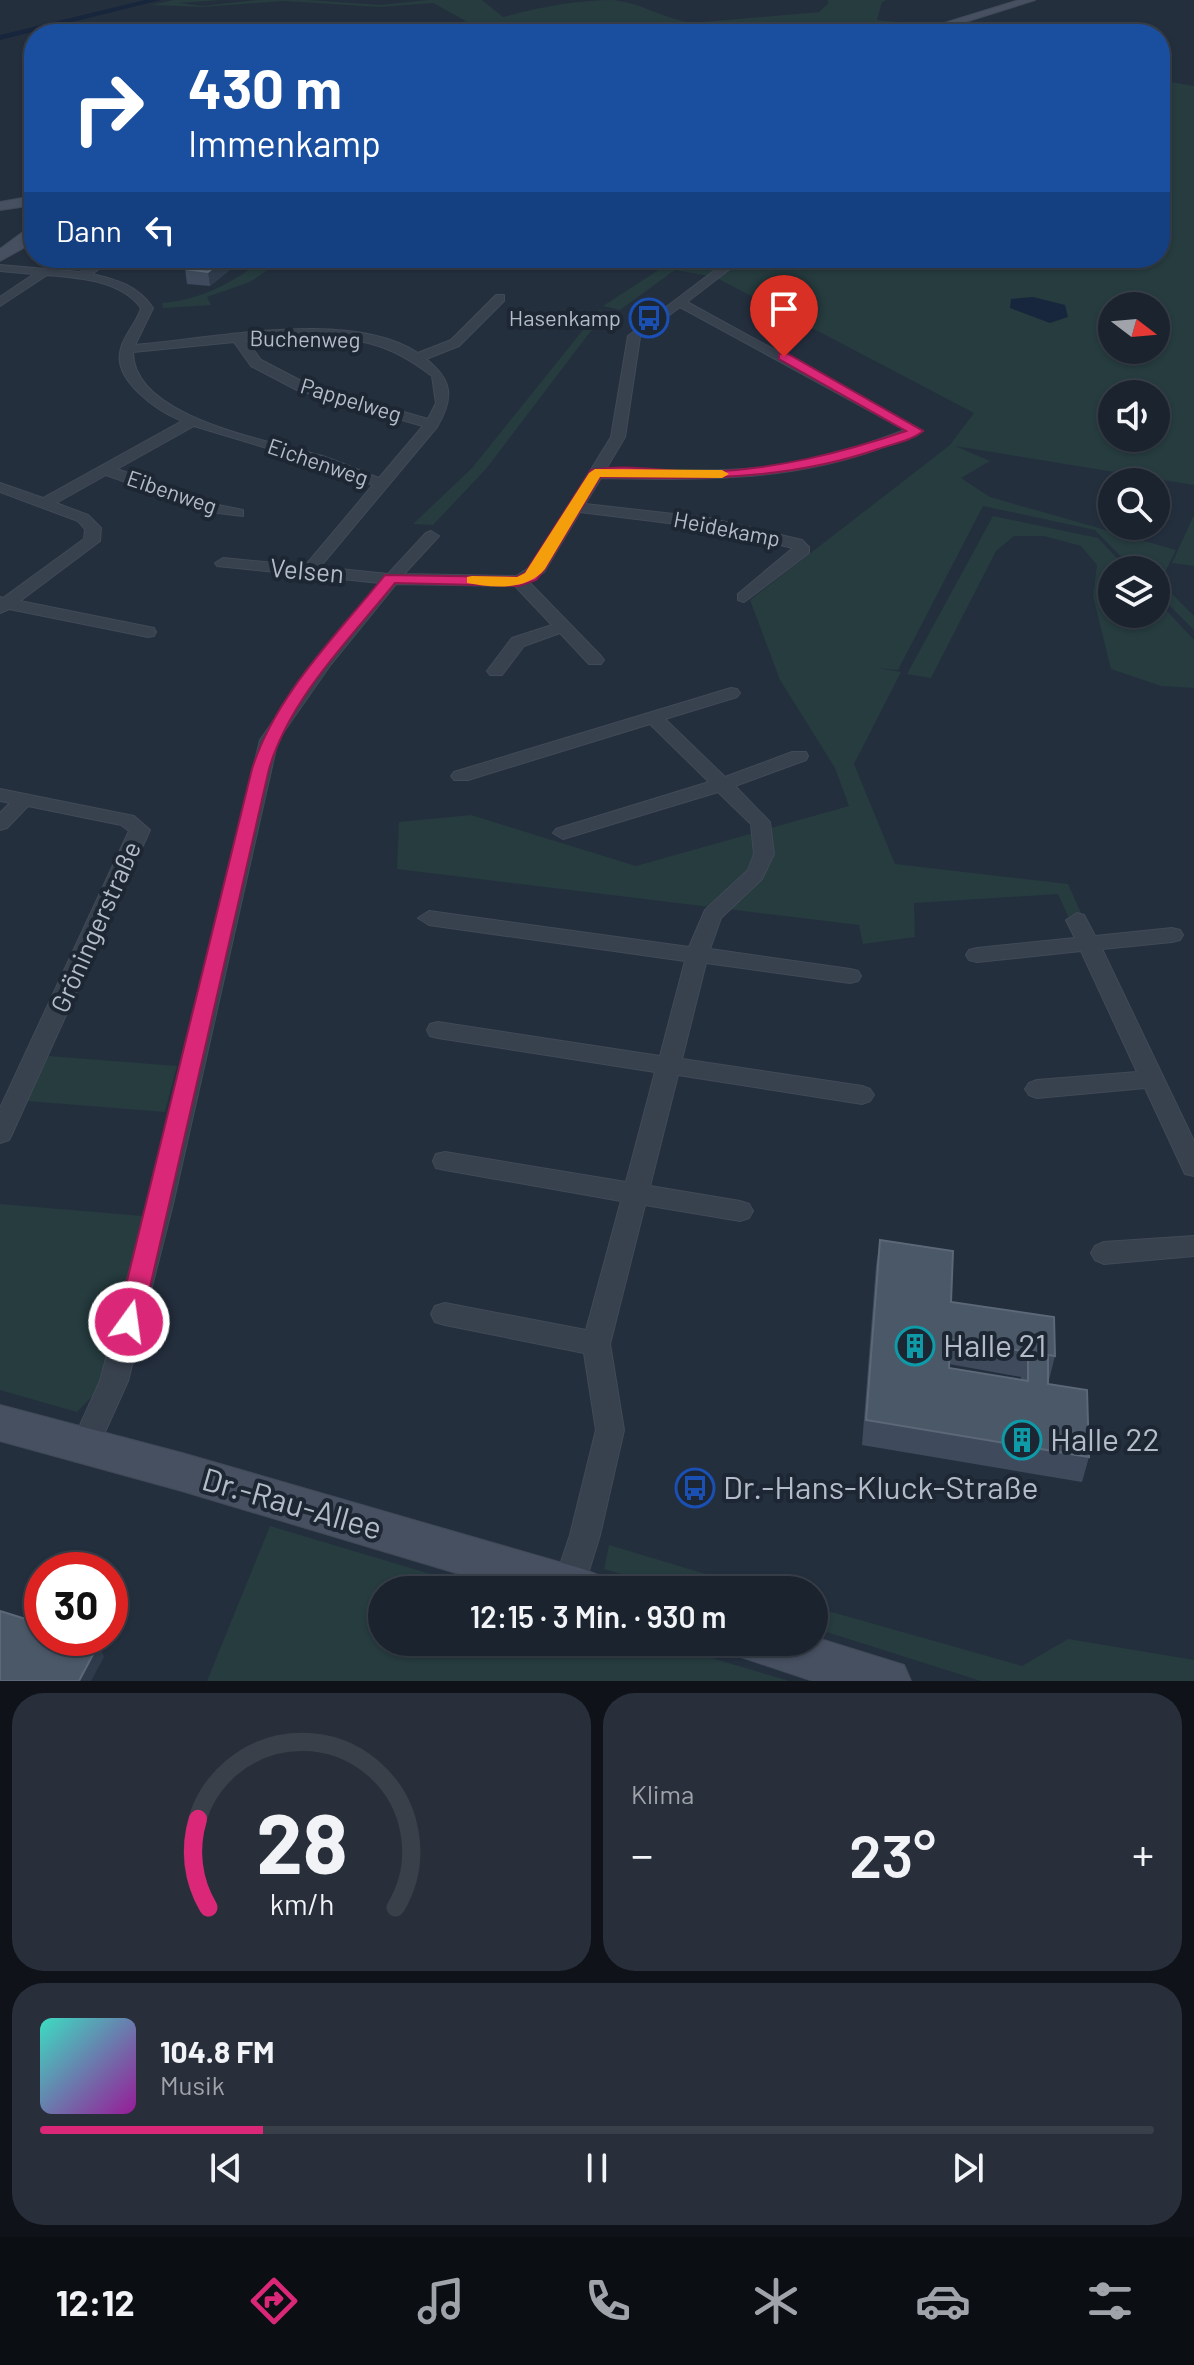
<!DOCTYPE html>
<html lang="de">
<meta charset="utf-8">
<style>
:root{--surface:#1b232e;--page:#282f3a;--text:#f1f3f6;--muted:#a0a4aa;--line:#39404a;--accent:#db2777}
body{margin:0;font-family:Barlow,sans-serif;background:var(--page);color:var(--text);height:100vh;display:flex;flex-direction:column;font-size:30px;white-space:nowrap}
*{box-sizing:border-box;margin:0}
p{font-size:26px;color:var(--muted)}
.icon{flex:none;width:44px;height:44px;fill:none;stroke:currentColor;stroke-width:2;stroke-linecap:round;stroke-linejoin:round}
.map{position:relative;height:1681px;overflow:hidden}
.drawer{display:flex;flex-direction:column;gap:12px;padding:12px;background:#0f1319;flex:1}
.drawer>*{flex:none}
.banner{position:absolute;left:24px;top:24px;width:1146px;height:244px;border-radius:32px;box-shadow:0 2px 6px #0004,0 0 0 2px var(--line);background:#1a4fa0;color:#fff;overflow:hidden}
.needle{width:52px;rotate:106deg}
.controls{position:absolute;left:1098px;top:292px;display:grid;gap:16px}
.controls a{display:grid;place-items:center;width:72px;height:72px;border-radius:50%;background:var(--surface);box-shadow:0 2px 6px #0004,0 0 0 2px var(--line);font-size:40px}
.speed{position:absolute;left:24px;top:1552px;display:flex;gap:16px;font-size:40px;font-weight:700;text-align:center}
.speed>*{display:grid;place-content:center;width:104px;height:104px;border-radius:50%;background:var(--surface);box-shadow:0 2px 6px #0004,0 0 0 2px var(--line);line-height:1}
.speed .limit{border:12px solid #d22;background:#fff;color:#111}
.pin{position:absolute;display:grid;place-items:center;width:68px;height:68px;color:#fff;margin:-82px -34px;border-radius:50% 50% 50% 0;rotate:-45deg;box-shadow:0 0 8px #0007}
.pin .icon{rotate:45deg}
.me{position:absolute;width:88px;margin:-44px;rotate:14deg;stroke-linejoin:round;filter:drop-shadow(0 0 6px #0008)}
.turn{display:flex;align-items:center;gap:28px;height:168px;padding:0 32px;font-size:36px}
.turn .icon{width:104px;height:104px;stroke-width:2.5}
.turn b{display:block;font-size:56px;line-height:68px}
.then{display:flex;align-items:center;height:76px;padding:0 32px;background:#0003;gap:16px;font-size:30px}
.big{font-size:60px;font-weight:600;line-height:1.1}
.drawer .tile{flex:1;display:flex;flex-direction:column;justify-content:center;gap:12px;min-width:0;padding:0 28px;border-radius:32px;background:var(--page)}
.drawer .dial{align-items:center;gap:0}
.dial svg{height:208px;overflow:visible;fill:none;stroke:var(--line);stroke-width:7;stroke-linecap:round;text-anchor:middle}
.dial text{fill:var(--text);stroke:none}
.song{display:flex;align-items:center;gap:24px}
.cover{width:96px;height:96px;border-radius:12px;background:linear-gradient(135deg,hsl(170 70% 55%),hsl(300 70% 35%))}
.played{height:8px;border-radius:4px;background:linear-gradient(90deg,var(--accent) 20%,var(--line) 20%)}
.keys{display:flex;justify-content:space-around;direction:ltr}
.heat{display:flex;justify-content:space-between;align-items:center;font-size:44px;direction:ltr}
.drawer .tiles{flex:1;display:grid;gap:12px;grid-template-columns:1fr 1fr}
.tile:last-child{grid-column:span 2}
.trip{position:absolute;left:368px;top:1576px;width:460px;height:80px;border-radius:40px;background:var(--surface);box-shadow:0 2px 6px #0004,0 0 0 2px var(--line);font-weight:600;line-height:80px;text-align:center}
.tab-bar{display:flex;height:128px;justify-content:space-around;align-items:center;background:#0b0e12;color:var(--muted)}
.tab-bar .icon{width:56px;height:56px}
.tab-bar .active{color:var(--accent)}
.tab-bar b{font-size:36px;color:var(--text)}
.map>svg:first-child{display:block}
.green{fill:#263c3f;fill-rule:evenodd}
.water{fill:#17263c}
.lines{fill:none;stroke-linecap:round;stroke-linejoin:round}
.street-casing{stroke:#414a57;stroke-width:2}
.secondary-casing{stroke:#414a57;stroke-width:2}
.street{fill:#38414e;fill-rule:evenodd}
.secondary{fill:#465061;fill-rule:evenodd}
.wall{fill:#3f4b5c;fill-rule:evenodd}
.shaded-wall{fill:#2f3b4b}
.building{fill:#4b5868;stroke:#5c6777;stroke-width:2;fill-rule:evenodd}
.route{fill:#db2777;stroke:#8e194d;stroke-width:2}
.slow{fill:#f59e0b}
.labels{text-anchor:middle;stroke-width:8;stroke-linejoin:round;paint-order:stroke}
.far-poi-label{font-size:22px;fill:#b4bcc9;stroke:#1d2633;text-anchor:end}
.far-street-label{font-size:22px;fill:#b4bcc9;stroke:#1d2633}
.street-label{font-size:26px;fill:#b4bcc9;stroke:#1d2633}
.near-poi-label{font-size:32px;fill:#b4bcc9;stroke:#1d2633;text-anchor:start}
.near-street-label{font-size:32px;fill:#b4bcc9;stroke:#1d2633}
</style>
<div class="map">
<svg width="1194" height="1681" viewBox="0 0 1194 1681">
<rect width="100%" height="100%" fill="#242f3e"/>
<path class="green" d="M173,0H222L179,3L203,6L257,0H308L381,5L428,0H482L503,17C540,7 576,0 614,0C641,3 665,19 692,23L819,12L829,3L827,0H887L882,2L877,20L906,23L911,28L929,26L905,34H697L712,29L614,25L594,34H532L546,26L414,34L466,21L433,3L380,7L284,1L202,7L151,5Z
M1160,80L1194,86V485L955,446L990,461L961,478L990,497L1176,550L1160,582L1194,616V630L1156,592V570H1134L1095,530L983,506L898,670L878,668L901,672L854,764L895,864L1068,884L1091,935L1077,936L1058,894L914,903L915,937L863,944L859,925L397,869L399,822L471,815L636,866L849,806L835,768L780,680L750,600L950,445L974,413L715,277L675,270L620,310L603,306L677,258H1160ZM1112,306H1156V350H1112ZM1112,394H1156V438H1112Z
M266,258H285L250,282L207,297L211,305L163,308L162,303C205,299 232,282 266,258Z
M599,310L615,314L590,332L486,469L433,525L413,524L472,468Z
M1194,515V566L1172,563Z
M993,516L1098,538L1128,570H1112V614H1156V599L1194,640V688L1161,686L1111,669L1093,596L1097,565L1081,546L1044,536H1014L996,551L931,678L907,674Z
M48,1056L177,1066L165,1112L27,1101Z
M0,1204L143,1216L100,1388L77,1412L0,1390Z
M270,1526L484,1590H382V1642H658L789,1681H207Z
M609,1545L759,1590H677L604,1569Z
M814,1607L1022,1666L1068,1639L1194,1660V1681H981L814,1628Z"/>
<path class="water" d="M145,0H161L0,40V35Z
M1033,297L1065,305L1068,317L1050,323L1010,308L1011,299Z"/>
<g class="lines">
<g class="street-casing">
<path id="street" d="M101,258H115L92,274C118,280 138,286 153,308L135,345C214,339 349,308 418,353L451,340L496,295H504V301L459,346L426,359C453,380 454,398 437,427L320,567L388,574L426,533L431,531L439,536L404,574L516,576L532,566L611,437L628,336L731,258H744L687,302L923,431C912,440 892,444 878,449C788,482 695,480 601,478L585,504L709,518L802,540L809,547V553L744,602L738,600V594L793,548L709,528L580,512L544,572L529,582L601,656L604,660L601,664H589L560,633L524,646L502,675H490L487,671L512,638L552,625L515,586L396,584L331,664L278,740L173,1204L128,1381L95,1454L85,1458L75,1454L71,1445L100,1381L147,1204L260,740L319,656L380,583L217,566L215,563L223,558L305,566L373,485L313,462L194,426L117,469L218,505L243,510V516L210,512L106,475L56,503L88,515L101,528L100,541L20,601L154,628L156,632L154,636L148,637L9,609L0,613V597L3,598L84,539L85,529L78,521L0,492V483L43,498L182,421C158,411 111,380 121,348C125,333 137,323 141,308C121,280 79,278 47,275L0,306V297L34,274L0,271V265L80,272ZM680,307L905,430C866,444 826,460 786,465C726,473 666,471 606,469L625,437L640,337ZM302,337C358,338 387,341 432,376L436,403L428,419L307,384L261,360L246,340ZM234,342L251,366L297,390L423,426L379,478C360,471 341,462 322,456C273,441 133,419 133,352Z
M731,688L737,689L740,693L737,697L665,719L725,777L792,752H806L808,756L806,760L735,786L770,822L774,854L762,879L721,918L710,949L850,969L858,971L861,976L858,981L850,983L706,963L682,1059L862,1086L870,1089L874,1095L870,1101L862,1104L678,1075L650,1186L740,1201L749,1204L753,1211L749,1218L740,1221L645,1205L610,1344L624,1430L600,1535L583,1590H555L553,1586L570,1535L596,1430L584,1353L445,1325L435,1322L431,1314L435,1306L445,1303L586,1330L621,1201L445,1170L436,1168L433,1161L436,1154L445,1152L626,1182L655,1072L438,1038L430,1036L427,1030L430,1024L438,1022L660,1056L685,961L429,925L418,918L429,911L689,947L705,910L748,870L754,854L751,824L718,792L563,839L553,833L556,829L709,782L650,724L468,780H454L451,776L454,772Z
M0,789L134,816L150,830L12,1134L9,1140L0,1143V1108L129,831L121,825L28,806L7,828L0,830V813L10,803L0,801Z
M1077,913L1084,915L1095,936L1172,928L1180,930L1183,935L1180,940L1172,942L1102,949L1194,1141V1176L1185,1174L1145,1088L1037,1098L1029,1095L1025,1089L1029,1083L1037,1080L1137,1072L1081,951L977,962L969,960L966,955L969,950L977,948L1075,938L1066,920Z
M1194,1236V1256L1104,1264L1095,1260L1091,1253L1095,1246L1104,1242Z"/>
</g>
<g class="secondary-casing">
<path id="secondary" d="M1019,0H1035L927,34H909Z
M34,196V205L0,210V202Z
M34,224V238L27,246L0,261V249Z
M0,1405L182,1453L583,1569L598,1575L605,1590H513L182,1491L0,1441Z
M814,1637L904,1665L911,1681H813L741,1657L735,1642H814Z"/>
</g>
<use href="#street" class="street"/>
<use href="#secondary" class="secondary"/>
</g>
<path class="wall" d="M199,258H237V264L210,286L187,284L185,269Z
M880,1240L951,1302L1055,1356L1048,1384L1089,1457L1082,1482L862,1445L876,1266ZM949,1364L1021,1377V1380L949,1368Z"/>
<path class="shaded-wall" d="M225,258H237V264L210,286L208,272Z
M99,1643L104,1657L91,1681H79Z"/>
<path class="building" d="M199,258H225L208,272L185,269Z
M880,1240L953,1251L951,1302L1054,1317L1055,1356L1048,1355V1384L1087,1390L1089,1457L866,1420ZM950,1339L1028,1352V1381L949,1368Z
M0,1611L42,1624V1638H83L99,1643L79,1681H0Z"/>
<path class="route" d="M779,354H788L923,431C911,441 892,444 878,449C787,481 695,479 600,477L545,569L536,580L519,586L395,583C349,640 290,698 269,769L142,1322L138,1329L129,1332L120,1329L117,1322L252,769C275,695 337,635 385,575L517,577L525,573L591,470C628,463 670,473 708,472C777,469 841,453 906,431L779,359Z"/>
<path class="slow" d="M595,469L722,470L729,474L722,478L600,477L545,569C527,591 493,588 467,583V577L472,576L517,577L525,573L589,473Z"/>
<defs>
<g id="bus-ring" transform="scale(2)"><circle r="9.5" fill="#1d2633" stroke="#1a4fb4" stroke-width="1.5"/><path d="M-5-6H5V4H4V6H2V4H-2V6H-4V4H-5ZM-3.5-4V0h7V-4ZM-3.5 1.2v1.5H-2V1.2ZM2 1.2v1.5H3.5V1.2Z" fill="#1a4fb4"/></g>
<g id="building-ring" transform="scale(2)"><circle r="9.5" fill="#1d2633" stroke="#0f9aa8" stroke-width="1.5"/><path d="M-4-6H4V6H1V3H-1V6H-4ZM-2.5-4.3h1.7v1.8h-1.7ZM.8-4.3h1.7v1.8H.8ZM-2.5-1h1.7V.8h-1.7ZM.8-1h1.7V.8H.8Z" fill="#0f9aa8"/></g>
</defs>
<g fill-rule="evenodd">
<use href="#bus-ring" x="649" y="318"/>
<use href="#building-ring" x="915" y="1346"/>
<use href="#building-ring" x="1022" y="1440"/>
<use href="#bus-ring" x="695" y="1488"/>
</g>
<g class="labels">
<g class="far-poi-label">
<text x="621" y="326">Hasenkamp</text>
</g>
<g class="far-street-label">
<text transform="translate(305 339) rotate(1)" y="8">Buchenweg</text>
<text transform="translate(351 400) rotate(17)" y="8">Pappelweg</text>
<text transform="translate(318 462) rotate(19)" y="8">Eichenweg</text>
<text transform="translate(172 492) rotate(19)" y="8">Eibenweg</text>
<text transform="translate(727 529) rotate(11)" y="8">Heidekamp</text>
</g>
<g class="street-label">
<text transform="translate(307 571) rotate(5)" y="9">Velsen</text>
<text transform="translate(96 927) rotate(-66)" y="9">Gröningerstraße</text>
</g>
<g class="near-poi-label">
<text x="943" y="1357">Halle 21</text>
<text x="1050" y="1451">Halle 22</text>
<text x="723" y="1499">Dr.-Hans-Kluck-Straße</text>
</g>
<g class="near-street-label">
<text transform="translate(292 1504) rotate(16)" y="11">Dr.-Rau-Allee</text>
</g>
</g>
</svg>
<div class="controls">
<a><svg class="needle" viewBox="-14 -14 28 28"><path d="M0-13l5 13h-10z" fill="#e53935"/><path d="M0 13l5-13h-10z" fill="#a0a4aa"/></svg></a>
<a><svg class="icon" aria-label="sound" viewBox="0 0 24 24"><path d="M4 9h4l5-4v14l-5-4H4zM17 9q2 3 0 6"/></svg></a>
<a><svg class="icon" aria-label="search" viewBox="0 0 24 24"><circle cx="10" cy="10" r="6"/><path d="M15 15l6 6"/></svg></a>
<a><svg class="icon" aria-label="layers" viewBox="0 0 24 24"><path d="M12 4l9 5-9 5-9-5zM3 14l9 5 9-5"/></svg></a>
</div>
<div class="speed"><div class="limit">30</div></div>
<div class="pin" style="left:784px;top:357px;background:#d93025"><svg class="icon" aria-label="arrive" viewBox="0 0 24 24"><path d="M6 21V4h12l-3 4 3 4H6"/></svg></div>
<svg class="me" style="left:129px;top:1322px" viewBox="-20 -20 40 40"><circle r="17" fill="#db2777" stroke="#fff" stroke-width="3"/><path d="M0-11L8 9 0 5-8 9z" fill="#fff"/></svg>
<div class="trip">12:15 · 3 Min. · 930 m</div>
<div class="banner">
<div class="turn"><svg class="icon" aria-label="right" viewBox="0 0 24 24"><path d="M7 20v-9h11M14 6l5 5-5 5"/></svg><div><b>430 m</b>Immenkamp</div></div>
<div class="then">Dann<svg class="icon" aria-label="left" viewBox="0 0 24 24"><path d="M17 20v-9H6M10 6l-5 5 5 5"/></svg></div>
</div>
</div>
<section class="drawer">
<div class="tiles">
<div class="tile dial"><svg viewBox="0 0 100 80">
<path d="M14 69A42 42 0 1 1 86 69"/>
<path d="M14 69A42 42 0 0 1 10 35" stroke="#db2777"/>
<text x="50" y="56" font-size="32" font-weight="700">28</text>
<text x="50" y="72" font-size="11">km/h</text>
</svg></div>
<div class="tile"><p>Klima</p>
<div class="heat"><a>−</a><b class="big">23°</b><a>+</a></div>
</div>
<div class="tile">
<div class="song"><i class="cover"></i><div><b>104.8 FM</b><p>Musik</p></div></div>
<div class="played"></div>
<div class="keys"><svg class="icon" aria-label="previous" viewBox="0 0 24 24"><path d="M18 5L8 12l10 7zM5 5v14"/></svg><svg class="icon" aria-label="pause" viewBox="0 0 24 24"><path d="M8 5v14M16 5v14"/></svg><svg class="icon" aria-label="next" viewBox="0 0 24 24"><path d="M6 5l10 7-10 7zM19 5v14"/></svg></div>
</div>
</div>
</section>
<nav class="tab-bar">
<b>12:12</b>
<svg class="icon active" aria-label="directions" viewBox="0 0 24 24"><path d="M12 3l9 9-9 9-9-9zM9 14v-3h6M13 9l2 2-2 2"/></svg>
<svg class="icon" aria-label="music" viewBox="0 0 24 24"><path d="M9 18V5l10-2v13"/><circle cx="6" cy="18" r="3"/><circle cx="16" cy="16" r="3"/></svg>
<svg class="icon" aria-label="phone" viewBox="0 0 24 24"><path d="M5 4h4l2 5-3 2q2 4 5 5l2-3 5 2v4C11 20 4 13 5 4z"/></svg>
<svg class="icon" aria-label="climate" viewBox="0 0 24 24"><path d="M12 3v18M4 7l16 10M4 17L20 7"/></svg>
<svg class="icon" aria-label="car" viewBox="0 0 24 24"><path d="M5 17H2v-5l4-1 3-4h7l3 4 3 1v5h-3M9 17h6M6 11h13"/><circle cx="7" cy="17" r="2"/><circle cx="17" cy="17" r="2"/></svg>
<svg class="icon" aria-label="filters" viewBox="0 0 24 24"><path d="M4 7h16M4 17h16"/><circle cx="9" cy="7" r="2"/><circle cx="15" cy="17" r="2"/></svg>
</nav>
